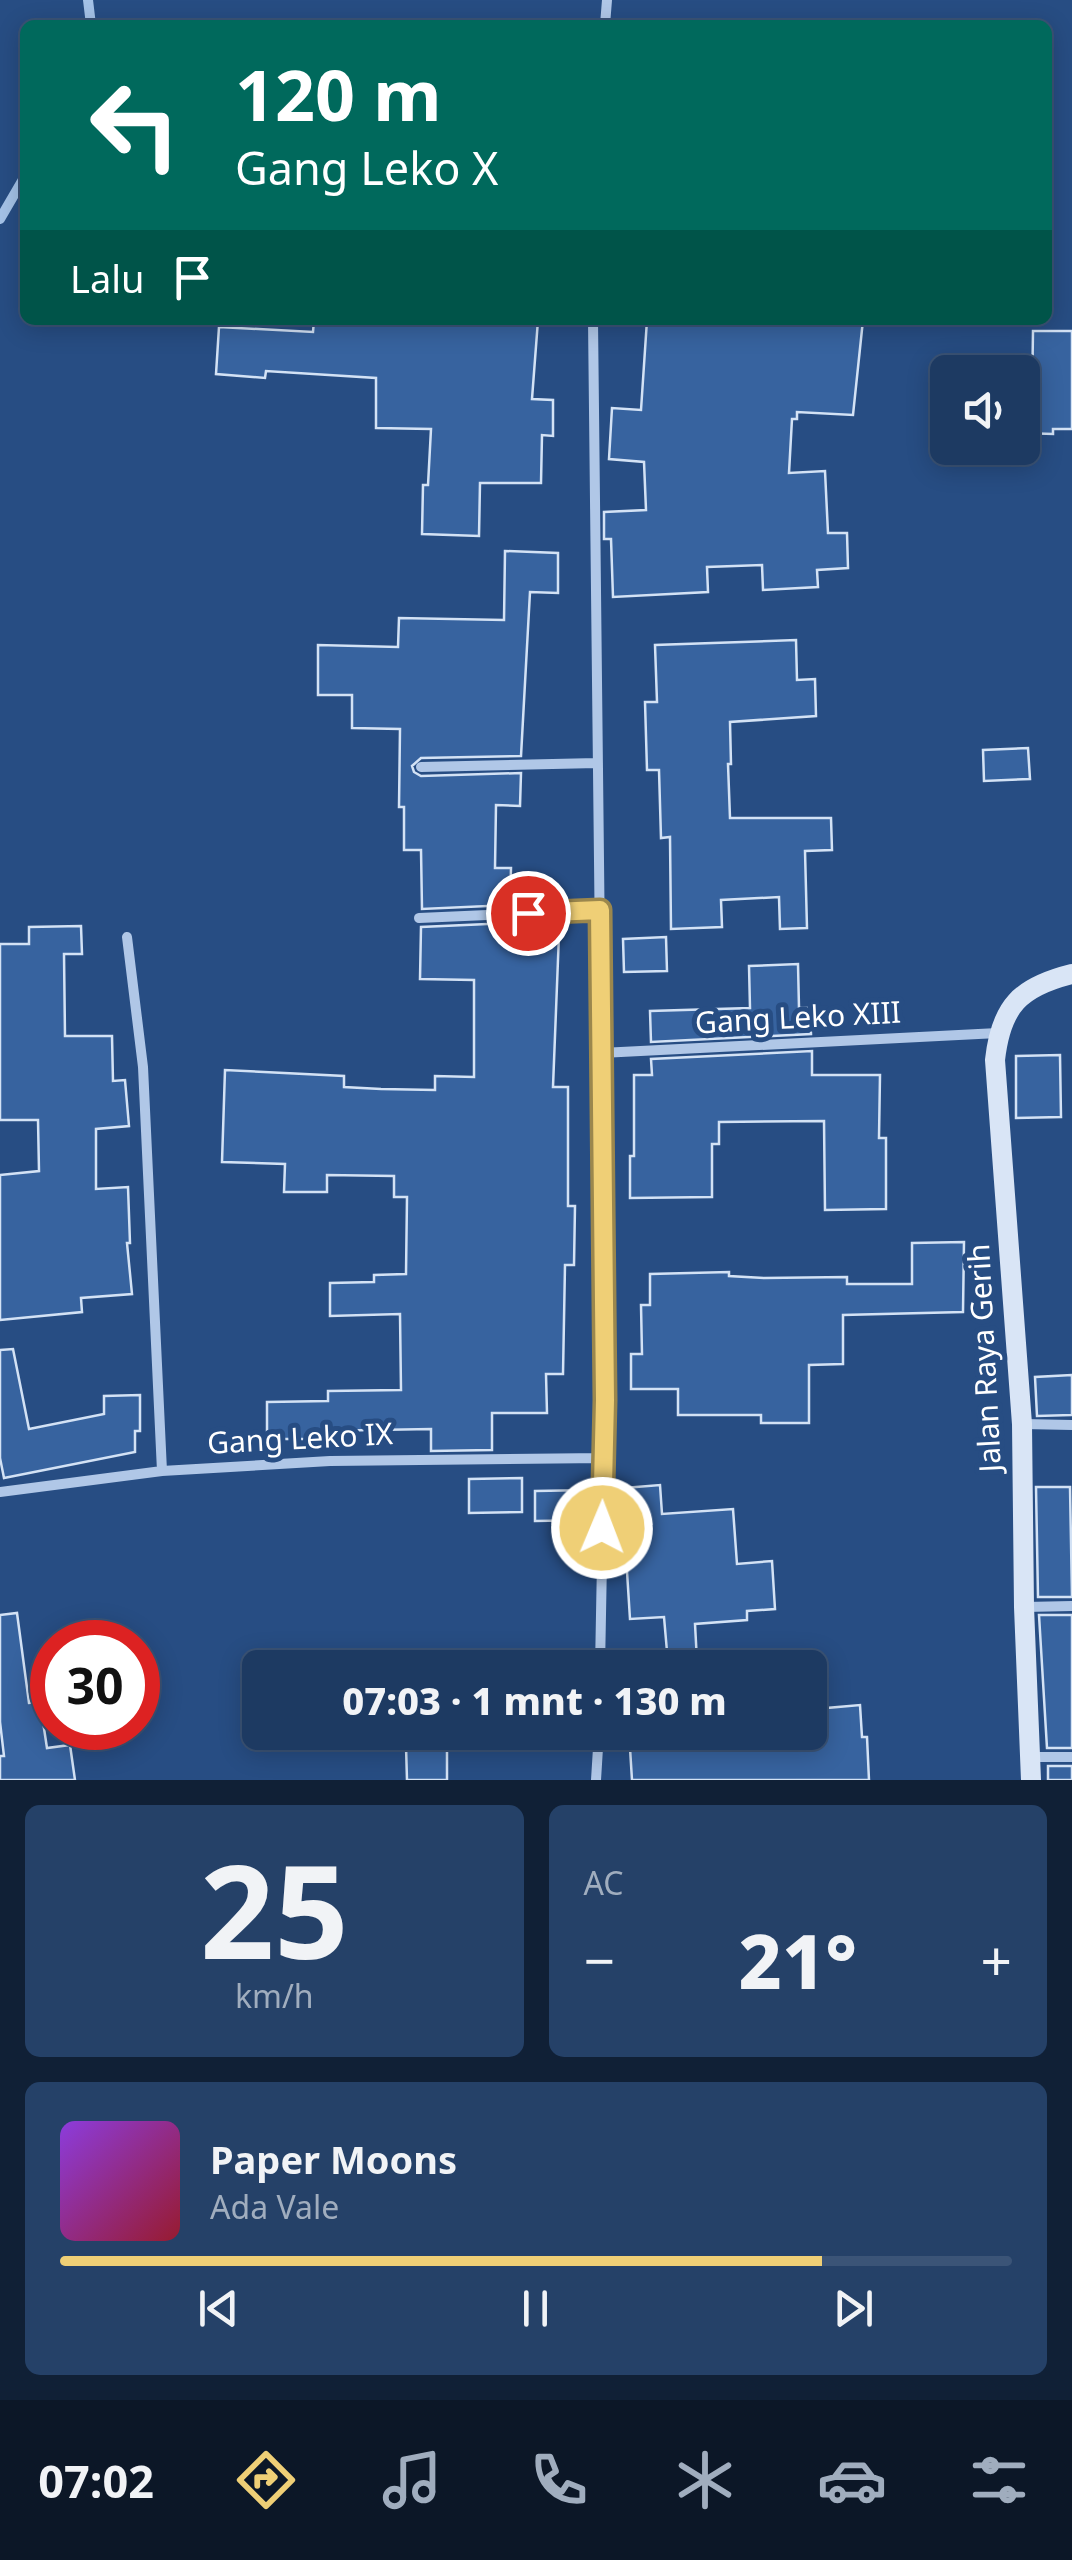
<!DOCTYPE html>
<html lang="id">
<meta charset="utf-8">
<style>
:root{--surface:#1d3a62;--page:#254168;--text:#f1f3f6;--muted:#a0adbe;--line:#3b5477;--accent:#efcf76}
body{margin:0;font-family:"Noto Sans",sans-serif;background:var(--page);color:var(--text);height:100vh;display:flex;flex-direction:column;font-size:38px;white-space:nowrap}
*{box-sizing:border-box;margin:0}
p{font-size:32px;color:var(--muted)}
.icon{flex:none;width:55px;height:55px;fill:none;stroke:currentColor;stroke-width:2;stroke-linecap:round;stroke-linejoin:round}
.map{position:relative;height:1780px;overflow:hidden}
.side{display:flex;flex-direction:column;gap:25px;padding:25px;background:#102036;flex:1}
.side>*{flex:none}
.hud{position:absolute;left:20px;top:20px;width:1032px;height:305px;border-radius:15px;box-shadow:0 5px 25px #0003,0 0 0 2px var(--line);background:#00695c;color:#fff;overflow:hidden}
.controls{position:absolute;left:930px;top:355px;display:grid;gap:20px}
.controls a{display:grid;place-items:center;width:110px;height:110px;border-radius:15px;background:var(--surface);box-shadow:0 5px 25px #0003,0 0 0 2px var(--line);font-size:50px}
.speed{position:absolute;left:30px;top:1620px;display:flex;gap:20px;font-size:50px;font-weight:700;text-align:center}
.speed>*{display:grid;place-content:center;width:130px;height:130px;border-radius:50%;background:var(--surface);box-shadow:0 5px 25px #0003,0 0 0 2px var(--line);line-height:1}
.speed .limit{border:15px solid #d22;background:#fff;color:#111}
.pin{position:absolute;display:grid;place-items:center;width:85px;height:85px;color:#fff;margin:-42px;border:5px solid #fff;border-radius:50%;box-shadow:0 2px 10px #0007}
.me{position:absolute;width:110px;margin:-55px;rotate:1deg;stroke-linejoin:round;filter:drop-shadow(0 0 8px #0008)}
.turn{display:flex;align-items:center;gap:35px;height:210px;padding:0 50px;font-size:45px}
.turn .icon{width:130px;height:130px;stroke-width:2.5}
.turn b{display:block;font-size:70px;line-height:85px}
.then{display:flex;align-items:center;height:95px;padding:0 50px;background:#0003;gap:20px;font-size:38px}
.big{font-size:75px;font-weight:800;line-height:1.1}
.side .widget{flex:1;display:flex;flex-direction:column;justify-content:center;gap:15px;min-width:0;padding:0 35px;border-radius:15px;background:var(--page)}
.side .dial{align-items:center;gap:0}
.dial b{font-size:130px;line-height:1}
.song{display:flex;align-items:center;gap:30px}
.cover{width:120px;height:120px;border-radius:15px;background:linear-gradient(135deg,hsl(270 70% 55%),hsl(350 70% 35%))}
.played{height:10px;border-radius:5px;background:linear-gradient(90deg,var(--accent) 80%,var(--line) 80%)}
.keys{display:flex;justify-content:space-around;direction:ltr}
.heat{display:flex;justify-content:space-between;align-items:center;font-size:55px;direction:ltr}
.side .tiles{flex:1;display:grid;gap:25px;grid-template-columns:1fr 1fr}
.widget:last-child{grid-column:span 2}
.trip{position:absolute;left:242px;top:1650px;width:585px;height:100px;border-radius:15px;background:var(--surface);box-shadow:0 5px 25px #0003,0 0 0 2px var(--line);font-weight:800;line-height:100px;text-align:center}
.dock{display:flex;height:160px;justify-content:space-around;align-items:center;background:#0c1727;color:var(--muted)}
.dock .icon{width:70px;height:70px}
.dock .active{color:var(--accent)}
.dock b{font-size:45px;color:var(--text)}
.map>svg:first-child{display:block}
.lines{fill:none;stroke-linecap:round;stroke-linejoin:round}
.stream{stroke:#a4c2e7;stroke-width:10}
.building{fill:#37639f;stroke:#d3e2f5;stroke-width:2.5}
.street{stroke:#b0c7e7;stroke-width:10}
.secondary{stroke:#d9e5f6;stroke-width:20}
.route-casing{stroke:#9b874d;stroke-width:25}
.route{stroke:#efcf76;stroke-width:18}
.labels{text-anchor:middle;stroke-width:10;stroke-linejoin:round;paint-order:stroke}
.street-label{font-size:30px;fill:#fff;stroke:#274d83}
</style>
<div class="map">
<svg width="1072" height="1780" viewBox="0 0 1072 1780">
<rect width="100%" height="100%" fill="#274d83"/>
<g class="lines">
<path class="stream" d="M88,0L91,25
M0,219L25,176"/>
</g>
<path class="building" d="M314,320H538L532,399L553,400V436L542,435L541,483H480L479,536L422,534L423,485H428L431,429L376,428V378L266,371L265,378L216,374L219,327L313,332Z
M647,320H863L853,415L797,412V419H792L789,473L825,471L828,533H847L848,568L817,570L818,587L763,590L762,565L707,567L708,592L613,597L611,539H604V512L646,510L644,462L609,459L612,408L641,410Z
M1033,331H1072V429H1053V434L1022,433V397H1032Z
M505,551L558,553V593L530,592L521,756L421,758L412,766L414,772L421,776L521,773L520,806L496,805L495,868H511L510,905L422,909L421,850H404V807H399L400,729L352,728V695H318V645L398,647L399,618L504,620Z
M796,640L797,680L815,679L816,716L730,722L731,764H728L730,818H831L832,850L805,851L807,928L780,929L779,897L721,900L722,927L671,929L670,837L661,838L659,770H647L645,702H657L655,645Z
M1028,748L1030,779L984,781L983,750Z
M510,923V933L559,934L553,1087H568V1206H575L574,1265H565L563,1374H546L547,1413H492V1450L431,1451V1429L317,1431V1439H267V1402L328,1401V1391L401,1390L400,1314L330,1316V1283L374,1282V1275L406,1274L407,1197H394V1176L327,1175V1192H284L285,1164L222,1162L225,1070L344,1076V1087L381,1089L435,1090V1076L474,1077V980L420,979L421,927Z
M81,926L82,954H64L65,1036H112L113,1081L125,1080L129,1126L96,1129V1189L128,1187L130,1243H127L132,1294L81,1298L82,1312L0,1320V1175L39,1171L38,1120H0V944H29V927Z
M666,937L667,971L624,972L623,939Z
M798,964L799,1008H810L811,1034L651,1042L650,1011L750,1008L749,966Z
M812,1051V1075H880L879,1138H886V1209L825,1210L824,1121L719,1122V1144H712V1197L630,1198V1156H634V1075H652L651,1059Z
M1060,1055L1061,1117L1016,1118V1056Z
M964,1242L963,1312L843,1315V1364L809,1365V1423H761V1415H678V1389H631V1354H642L641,1305H650V1274L729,1272V1276L764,1278L847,1277V1284H912V1243Z
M13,1349L29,1429L104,1414V1396L140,1395V1431H135V1452L4,1478L0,1458V1350Z
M1072,1375V1415L1037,1416L1035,1377Z
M522,1478V1512L469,1513V1479Z
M660,1485L662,1514L733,1509L737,1564L772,1561L775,1609L747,1611V1620L695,1624L697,1661L668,1663L664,1617L630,1619L624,1524H616V1520H612V1489Z
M1036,1487H1070L1072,1597H1038Z
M593,1490L594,1520L535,1521V1491Z
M17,1613L29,1703L40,1702L47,1748L70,1745L75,1780H0V1756H4L0,1722V1615Z
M1039,1615H1072V1748H1047Z
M860,1705L862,1737H867L869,1780H632L629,1732H810V1719L827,1718V1708Z
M406,1746H447V1780H407Z
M1048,1766H1072V1780H1048Z"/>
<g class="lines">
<path class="street" d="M605,25L607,0
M593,320L605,1401L600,1668
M421,767L597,763
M419,918L600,910
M127,937L143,1067L162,1471
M601,1053L998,1033
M1023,1424L1072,1425
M0,1492L162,1471L330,1461L603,1458
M1025,1607L1072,1606
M1031,1757H1072
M596,1780L599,1732"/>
<path class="secondary" d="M1031,1780L1024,1607L1022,1424L995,1060C1001,1006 1020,987 1072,974"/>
</g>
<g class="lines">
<g class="route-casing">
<path id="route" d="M528,913L600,910L605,1400L602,1528"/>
</g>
<use href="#route" class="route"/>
</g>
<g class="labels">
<g class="street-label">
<text transform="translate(798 1018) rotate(-3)" y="10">Gang Leko XIII</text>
<text transform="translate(985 1358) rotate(-93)" y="10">Jalan Raya Gerih</text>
<text transform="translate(300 1439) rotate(-3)" y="10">Gang Leko IX</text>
</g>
</g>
</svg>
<div class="controls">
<a><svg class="icon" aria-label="sound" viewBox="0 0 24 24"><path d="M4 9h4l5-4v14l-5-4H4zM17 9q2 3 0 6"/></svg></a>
</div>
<div class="speed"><div class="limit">30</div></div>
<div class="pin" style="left:528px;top:913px;background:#d93025"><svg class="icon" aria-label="arrive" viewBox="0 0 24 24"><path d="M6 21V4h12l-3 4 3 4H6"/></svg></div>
<svg class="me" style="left:602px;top:1528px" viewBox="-20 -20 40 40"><circle r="17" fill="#efcf76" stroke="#fff" stroke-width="3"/><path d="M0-11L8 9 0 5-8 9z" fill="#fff"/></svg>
<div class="trip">07:03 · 1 mnt · 130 m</div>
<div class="hud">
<div class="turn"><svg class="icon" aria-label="left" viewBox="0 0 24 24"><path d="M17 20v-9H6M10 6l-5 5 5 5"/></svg><div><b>120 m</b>Gang Leko X</div></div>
<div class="then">Lalu<svg class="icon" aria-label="arrive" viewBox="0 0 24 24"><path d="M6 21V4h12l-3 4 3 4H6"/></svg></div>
</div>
</div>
<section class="side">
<div class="tiles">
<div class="widget dial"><b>25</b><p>km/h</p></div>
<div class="widget"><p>AC</p>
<div class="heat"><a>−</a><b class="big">21°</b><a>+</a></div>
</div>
<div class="widget">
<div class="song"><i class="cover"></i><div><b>Paper Moons</b><p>Ada Vale</p></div></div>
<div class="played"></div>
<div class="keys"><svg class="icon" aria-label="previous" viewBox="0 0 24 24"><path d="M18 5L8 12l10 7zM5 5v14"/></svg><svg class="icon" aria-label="pause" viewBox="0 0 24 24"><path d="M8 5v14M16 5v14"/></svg><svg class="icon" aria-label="next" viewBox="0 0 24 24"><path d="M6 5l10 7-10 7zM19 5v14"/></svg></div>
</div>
</div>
</section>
<nav class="dock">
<b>07:02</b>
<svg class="icon active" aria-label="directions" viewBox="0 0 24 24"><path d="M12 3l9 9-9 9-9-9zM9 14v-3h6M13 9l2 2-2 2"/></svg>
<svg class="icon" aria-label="music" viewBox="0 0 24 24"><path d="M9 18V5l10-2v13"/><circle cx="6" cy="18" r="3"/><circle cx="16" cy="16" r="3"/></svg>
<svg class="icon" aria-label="phone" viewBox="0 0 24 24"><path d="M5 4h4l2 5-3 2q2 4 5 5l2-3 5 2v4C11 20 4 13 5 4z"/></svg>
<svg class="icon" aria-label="climate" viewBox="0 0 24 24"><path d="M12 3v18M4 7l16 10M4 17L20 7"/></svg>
<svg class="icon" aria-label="car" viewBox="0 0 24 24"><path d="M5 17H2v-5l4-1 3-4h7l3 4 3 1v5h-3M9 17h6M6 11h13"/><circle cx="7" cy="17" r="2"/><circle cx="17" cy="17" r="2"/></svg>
<svg class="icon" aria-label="filters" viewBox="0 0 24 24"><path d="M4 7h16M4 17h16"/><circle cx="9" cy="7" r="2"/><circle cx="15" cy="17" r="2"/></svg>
</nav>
